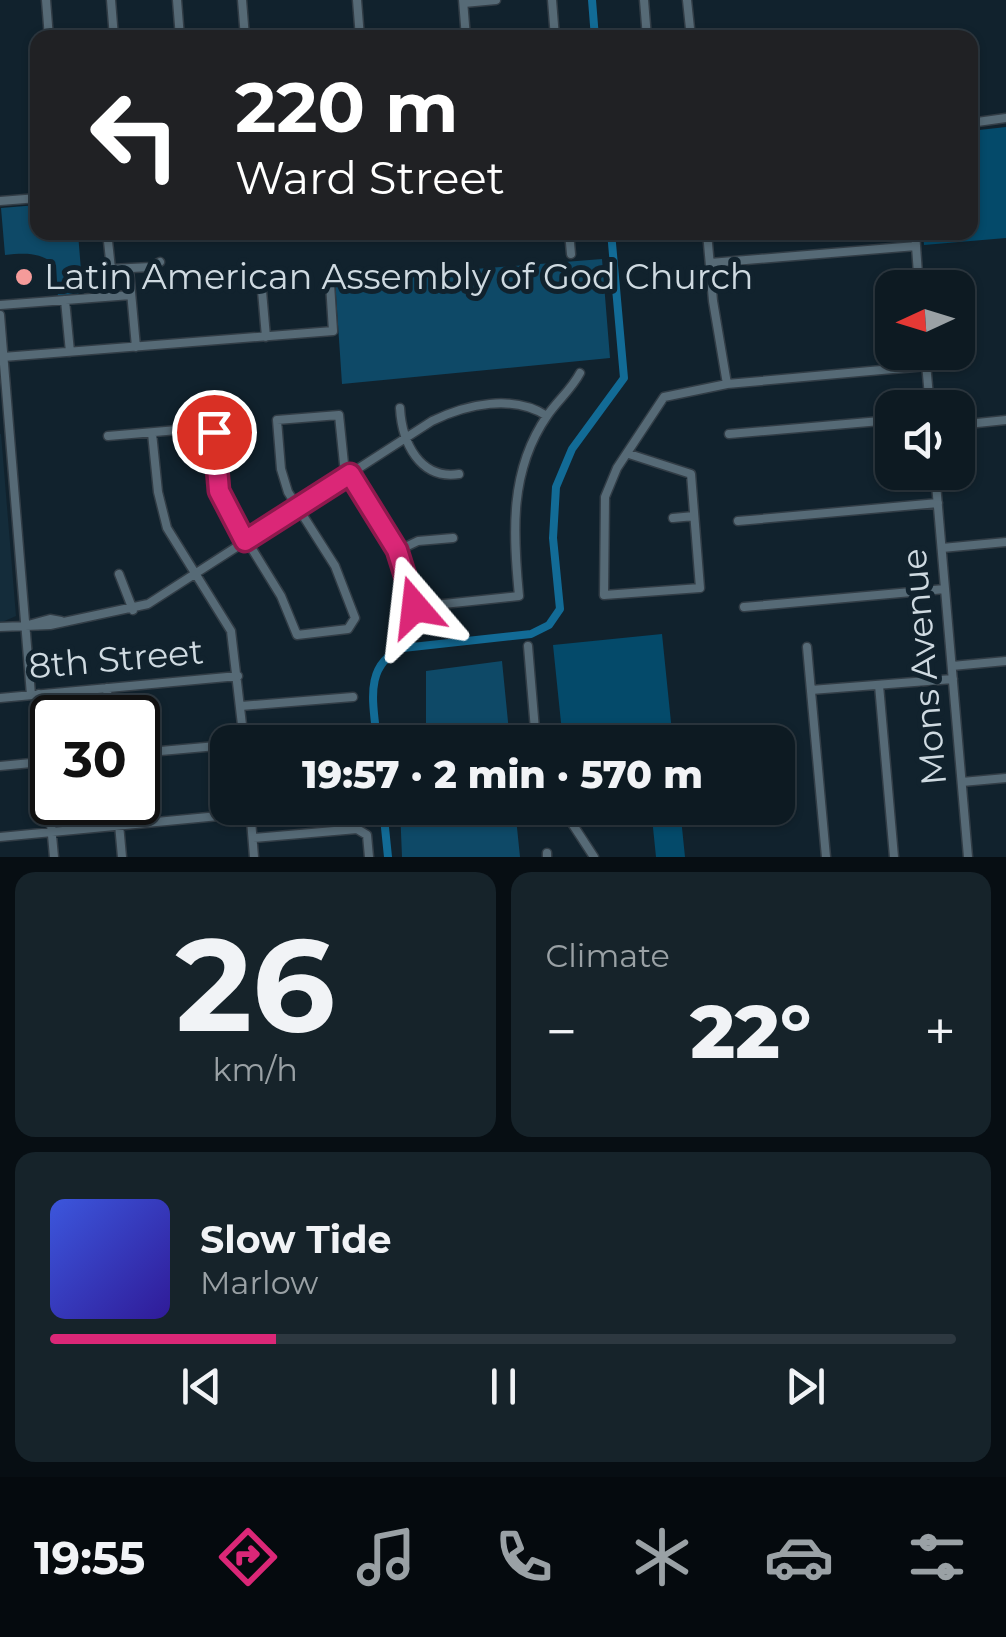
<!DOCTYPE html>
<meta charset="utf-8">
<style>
:root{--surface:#0d1a22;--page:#16232a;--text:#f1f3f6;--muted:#9aa1a5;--line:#2d3840;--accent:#db2777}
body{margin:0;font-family:Montserrat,sans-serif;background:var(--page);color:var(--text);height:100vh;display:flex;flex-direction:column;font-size:38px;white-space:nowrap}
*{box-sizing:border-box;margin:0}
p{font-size:32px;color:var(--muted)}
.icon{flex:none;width:55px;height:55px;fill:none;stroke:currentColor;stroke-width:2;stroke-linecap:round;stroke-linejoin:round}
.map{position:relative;height:857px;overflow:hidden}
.details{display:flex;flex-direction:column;gap:15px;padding:15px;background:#070e13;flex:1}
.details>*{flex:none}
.hud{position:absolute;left:30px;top:30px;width:948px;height:210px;border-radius:20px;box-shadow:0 2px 8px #0004,0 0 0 2px var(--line);background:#202124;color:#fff;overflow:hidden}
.needle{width:65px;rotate:266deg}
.tools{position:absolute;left:875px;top:270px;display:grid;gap:20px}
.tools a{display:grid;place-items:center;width:100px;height:100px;border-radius:20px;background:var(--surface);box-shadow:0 2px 8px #0004,0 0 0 2px var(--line);font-size:50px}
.speed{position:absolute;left:30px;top:695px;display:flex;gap:20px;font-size:50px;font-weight:700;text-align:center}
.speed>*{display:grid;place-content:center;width:130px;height:130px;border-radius:50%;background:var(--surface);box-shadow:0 2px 8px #0004,0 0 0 2px var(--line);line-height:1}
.speed .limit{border:5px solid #111;border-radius:15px;background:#fff;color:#111}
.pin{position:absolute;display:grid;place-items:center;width:85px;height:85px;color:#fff;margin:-42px;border:5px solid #fff;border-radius:50%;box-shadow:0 2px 10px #0007}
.me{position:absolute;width:110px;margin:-55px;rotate:343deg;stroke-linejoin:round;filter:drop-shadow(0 0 8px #0008)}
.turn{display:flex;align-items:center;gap:35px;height:210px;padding:0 40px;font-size:45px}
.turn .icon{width:130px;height:130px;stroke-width:2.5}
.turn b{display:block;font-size:70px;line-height:85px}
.big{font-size:75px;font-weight:800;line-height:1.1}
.details .widget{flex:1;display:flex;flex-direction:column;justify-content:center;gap:15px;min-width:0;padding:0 35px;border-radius:20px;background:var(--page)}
.details .dial{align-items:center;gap:0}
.dial b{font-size:130px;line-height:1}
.song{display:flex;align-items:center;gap:30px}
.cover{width:120px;height:120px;border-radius:15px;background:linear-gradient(135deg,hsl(230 70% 55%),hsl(250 70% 35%))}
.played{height:10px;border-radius:5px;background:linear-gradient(90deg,var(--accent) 25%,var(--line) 25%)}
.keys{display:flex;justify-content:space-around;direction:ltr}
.heat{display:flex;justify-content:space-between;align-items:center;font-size:55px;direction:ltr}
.details .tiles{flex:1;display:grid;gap:15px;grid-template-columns:1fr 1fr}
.widget:last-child{grid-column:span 2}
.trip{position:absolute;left:210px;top:725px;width:585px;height:100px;border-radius:20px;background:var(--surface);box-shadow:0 2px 8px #0004,0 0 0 2px var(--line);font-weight:800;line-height:100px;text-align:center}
.menu{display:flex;height:160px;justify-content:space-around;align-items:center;background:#050a0e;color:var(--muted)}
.menu .icon{width:70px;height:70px}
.menu .active{color:var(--accent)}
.menu b{font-size:45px;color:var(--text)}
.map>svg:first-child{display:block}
.built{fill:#142c3a}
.green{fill:#0e4967}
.forest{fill:#044a6a}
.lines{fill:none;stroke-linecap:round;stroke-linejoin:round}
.river{stroke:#126b96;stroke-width:8}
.minor-casing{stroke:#323d46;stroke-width:11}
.minor{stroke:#566a76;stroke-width:8}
.route-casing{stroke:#8e194d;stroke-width:25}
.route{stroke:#db2777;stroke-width:18}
.poi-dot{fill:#f59b9a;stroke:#11222d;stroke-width:4}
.labels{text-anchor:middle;stroke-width:10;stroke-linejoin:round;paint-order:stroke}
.poi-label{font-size:35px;fill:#cfdae1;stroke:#11222d;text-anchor:start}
.street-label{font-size:35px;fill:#cfdae1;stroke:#11222d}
</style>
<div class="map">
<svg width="1006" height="857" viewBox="0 0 1006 857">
<rect width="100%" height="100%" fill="#11222d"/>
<path class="built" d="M1,434L16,616L0,623V434Z"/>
<path class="green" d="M37,205L38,232L78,233L83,295L58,297L56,265C40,252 25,253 5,255L1,208Z
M602,259L610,358L342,384L335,280Z
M502,661L510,742H426V671Z
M400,808H515L520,857H402Z"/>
<path class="forest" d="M1006,127V238L924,245L923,233L970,232V131Z
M662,634L673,742H563L553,645Z
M651,808H680L685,857H656Z"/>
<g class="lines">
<path class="river" d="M592,0L595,38
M377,742C374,705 362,665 403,648L531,634L549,625L560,609L553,538L556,487L572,449L624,378L611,232
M383,808L388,857"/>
<g class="minor-casing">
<path id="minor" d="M46,0L49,38
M111,0L114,38
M177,0L180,38
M242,0L245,38
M357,0L360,38
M463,0L466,38
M552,0L555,38
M644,0L647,38
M687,0L691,38
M464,3L496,0
M342,38L360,36
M970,123L1006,118
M0,201L38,198
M107,232L111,269L151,267L160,262
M569,232L571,254
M707,232L713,301L727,384
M915,232L919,288
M710,263L916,246
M129,270L136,347
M262,291L266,337
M65,300L70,352
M0,305L131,295
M0,315L31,695
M925,352L930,408
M3,357L333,331L330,284
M400,408C402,443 420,480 459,474
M958,425L1006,420
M152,433L158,492L167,528L231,631L244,742
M729,434L892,420
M108,436L212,427L222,500L281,596L297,635L348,629L355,618L335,566L288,492L281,469L277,420L339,415L344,464L397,551L415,607L519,596C513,533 509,471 547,416C557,401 571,390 580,373
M629,454L691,474L700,588L604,595L605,497L617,468L664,397L727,384L926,366
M935,472L968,857
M673,518L694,516
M738,521L938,503
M942,548L1006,542
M397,551L418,541L453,538
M119,574L133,610
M744,607L945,589
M28,625L50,619L61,621
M0,627L50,625L148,604L432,421C467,404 513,394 547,416
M528,646L536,742
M807,647L826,857
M952,666L1006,661
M879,685L894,857
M107,688L109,718
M811,690L953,679
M39,694L54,857
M0,698L238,676
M241,706L353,697
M138,753L228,745
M0,766L52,761
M962,782L1006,778
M117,802L122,857
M250,808L254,857
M562,808L594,857
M0,837L250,813
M253,838L357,829L367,835L369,857
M547,853V857"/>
</g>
<use href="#minor" class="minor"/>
</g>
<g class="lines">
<g class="route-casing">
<path id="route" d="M214,432L219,491L245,541L350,474L397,550L415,607"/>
</g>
<use href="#route" class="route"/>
</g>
<circle class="poi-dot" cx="24" cy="277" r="10"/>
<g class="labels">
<g class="poi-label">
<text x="44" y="289">Latin American Assembly of God Church</text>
</g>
<g class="street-label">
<text transform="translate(116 659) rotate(-5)" y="12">8th Street</text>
<text transform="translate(924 667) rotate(-95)" y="12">Mons Avenue</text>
</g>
</g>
</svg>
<div class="tools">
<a><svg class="needle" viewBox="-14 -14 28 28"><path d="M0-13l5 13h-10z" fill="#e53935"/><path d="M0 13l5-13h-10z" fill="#9aa1a5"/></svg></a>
<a><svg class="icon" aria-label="sound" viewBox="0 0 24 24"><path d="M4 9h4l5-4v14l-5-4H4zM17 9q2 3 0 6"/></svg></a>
</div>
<div class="speed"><div class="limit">30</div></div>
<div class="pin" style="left:214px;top:432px;background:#d93025"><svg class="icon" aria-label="arrive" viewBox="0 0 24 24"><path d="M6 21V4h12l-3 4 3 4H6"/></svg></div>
<svg class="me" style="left:415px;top:607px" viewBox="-20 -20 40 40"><path d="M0-17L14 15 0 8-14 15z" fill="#db2777" stroke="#fff" stroke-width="4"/></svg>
<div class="trip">19:57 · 2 min · 570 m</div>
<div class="hud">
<div class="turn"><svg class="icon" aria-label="left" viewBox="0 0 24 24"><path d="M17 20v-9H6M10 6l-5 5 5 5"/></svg><div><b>220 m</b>Ward Street</div></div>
</div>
</div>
<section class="details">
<div class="tiles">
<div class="widget dial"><b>26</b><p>km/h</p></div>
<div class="widget"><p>Climate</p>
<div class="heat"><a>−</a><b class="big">22°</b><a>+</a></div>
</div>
<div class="widget">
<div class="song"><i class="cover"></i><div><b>Slow Tide</b><p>Marlow</p></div></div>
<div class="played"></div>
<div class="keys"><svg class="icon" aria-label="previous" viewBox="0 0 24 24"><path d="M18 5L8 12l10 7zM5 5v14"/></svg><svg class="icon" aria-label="pause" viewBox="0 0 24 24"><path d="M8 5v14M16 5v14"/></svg><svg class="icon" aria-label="next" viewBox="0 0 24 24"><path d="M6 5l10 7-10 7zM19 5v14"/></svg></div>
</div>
</div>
</section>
<nav class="menu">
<b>19:55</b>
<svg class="icon active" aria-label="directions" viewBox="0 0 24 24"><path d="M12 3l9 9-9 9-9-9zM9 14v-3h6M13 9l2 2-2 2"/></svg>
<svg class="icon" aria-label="music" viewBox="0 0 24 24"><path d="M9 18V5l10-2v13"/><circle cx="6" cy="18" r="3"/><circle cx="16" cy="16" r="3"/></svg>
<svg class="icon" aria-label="phone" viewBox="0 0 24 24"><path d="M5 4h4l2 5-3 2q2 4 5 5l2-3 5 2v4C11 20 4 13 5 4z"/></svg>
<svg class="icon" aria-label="climate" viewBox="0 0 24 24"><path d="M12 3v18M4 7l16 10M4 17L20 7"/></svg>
<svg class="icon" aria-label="car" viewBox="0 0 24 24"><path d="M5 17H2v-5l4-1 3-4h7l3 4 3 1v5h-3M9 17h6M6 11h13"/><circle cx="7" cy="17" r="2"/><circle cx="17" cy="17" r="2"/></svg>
<svg class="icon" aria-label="filters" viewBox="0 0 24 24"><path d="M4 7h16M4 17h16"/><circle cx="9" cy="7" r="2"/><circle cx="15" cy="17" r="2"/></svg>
</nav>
